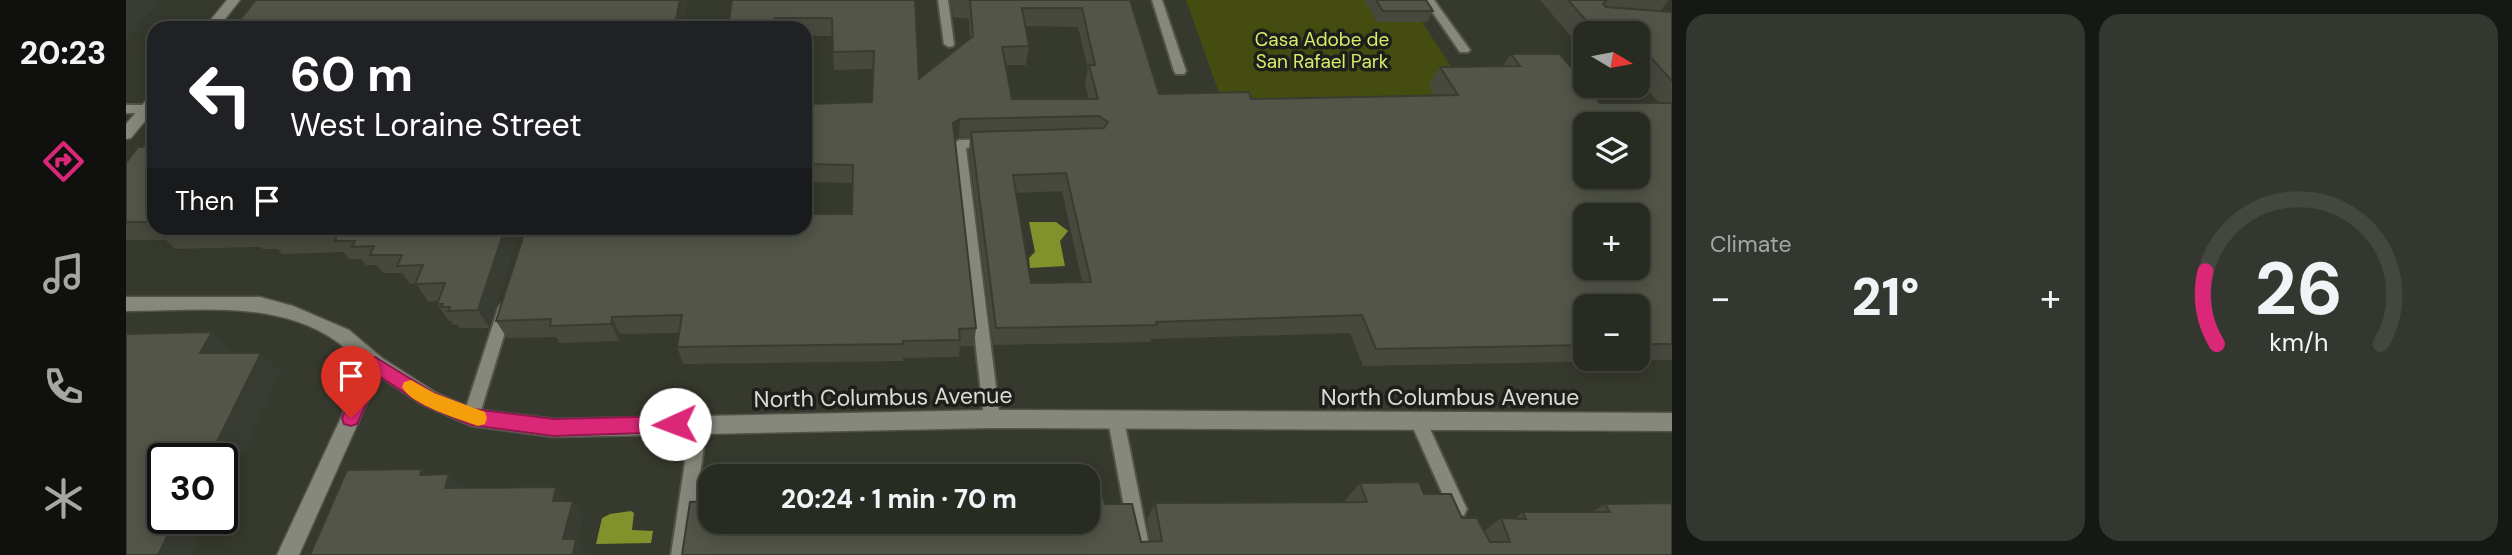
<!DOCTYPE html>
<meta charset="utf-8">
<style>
:root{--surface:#282b22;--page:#34372f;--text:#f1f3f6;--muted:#a5a7a5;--line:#444740;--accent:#db2777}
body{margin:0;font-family:"DM Sans",sans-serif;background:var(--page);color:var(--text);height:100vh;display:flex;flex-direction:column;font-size:26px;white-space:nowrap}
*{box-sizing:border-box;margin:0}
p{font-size:23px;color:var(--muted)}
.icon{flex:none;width:38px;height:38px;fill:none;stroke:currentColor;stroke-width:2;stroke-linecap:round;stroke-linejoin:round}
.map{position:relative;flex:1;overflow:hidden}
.sheet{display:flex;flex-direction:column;gap:14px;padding:14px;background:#161813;width:840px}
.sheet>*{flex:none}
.hud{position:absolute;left:21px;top:21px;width:665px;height:214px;border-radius:21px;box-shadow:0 4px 18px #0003,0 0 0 2px var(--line);background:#202124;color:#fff;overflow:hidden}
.needle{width:46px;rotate:100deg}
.buttons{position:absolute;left:1447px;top:21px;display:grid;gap:14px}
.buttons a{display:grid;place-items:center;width:77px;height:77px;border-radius:14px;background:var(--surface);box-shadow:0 4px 18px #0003,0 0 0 2px var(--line);font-size:35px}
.speed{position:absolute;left:21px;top:443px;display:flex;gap:14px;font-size:35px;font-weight:700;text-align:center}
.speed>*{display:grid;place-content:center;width:91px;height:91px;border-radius:50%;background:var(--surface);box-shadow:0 4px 18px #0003,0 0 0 2px var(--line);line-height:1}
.speed .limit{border:4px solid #111;border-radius:10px;background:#fff;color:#111}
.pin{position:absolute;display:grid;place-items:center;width:60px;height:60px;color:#fff;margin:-72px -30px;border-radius:50% 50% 50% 0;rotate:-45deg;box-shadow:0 0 7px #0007}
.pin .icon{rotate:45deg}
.me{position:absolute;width:77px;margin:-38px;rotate:268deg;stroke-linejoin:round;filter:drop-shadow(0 0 5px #0008)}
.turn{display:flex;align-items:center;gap:24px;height:147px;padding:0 28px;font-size:32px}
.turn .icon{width:91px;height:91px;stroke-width:2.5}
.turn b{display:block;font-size:49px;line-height:60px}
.then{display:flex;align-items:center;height:66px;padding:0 28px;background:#0003;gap:14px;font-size:26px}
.big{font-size:52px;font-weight:800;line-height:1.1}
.sheet .card{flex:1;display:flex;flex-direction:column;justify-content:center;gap:10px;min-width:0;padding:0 24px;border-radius:21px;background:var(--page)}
.sheet .dial{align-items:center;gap:0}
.dial svg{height:182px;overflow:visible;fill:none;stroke:var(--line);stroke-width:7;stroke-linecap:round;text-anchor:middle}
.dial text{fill:var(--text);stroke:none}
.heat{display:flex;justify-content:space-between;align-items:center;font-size:38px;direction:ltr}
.sheet .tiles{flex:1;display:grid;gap:14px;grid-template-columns:repeat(2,1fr)}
.trip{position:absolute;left:572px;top:464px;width:402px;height:70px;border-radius:21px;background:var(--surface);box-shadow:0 4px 18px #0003,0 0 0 2px var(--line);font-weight:800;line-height:70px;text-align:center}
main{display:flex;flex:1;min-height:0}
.tab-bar{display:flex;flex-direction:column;width:126px;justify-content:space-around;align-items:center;background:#10110e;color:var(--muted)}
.tab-bar .icon{width:49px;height:49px}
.tab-bar .selected{color:var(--accent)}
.tab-bar b{font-size:32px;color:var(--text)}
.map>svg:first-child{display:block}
.green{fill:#444d0f}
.water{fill:#81912b}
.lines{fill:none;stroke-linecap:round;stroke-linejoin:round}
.lane-casing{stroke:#52544a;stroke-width:4}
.street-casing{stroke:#52544a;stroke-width:3}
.secondary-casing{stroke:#52544a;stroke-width:3}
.lane{fill:#85887b;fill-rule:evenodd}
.street{fill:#85887b;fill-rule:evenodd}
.secondary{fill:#85887b;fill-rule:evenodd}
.wall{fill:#47493e;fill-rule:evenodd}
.shaded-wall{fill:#393c32}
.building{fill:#525548;stroke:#393c32;stroke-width:2;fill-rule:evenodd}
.route{fill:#db2777;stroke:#8e194d;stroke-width:2}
.slow{fill:#f59e0b}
.labels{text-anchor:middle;stroke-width:7;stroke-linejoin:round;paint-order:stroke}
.far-park-label{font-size:19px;fill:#d5eb6a;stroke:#1e1f1a}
.street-label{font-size:23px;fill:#d9dbd4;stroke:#1e1f1a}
</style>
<main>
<nav class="tab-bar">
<b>20:23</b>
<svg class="icon selected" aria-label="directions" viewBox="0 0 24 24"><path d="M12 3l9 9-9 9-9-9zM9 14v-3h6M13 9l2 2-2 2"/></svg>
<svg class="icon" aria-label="music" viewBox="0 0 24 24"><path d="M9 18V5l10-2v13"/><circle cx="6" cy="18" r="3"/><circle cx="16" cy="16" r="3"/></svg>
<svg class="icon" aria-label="phone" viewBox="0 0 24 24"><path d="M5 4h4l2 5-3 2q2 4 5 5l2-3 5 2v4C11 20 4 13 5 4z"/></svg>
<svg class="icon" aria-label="climate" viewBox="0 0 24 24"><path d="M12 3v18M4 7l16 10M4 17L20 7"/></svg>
</nav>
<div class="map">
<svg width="1546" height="555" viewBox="0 0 1546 555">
<rect width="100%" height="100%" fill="#36392d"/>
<path class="green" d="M1060,0H1282L1347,101H1096Z"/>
<path class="water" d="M903,222H930L942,231L934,241L939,266L904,268L903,258L909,252Z
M505,511L508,513L506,530L527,531L525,543L470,544L476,518L484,514Z"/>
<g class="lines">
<g class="lane-casing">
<path id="lane" d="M812,0H822L828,44L827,46L823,47L818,44Z
M1026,0H1036L1060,71L1058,74H1050L1048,71Z
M1298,0H1308L1344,50L1342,52H1334Z
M0,105H20L26,109L20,113H0Z
M863,139L867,140L869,143L867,146L840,148L874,419L872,424L866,426L860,424L858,419L827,144L833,140Z
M379,303L384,305L386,309L353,417L351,422L345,424L339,422L337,417L372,309L374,305Z
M990,413L996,415L998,420L1025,555H1007L982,420L984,415Z
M1292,414L1298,416L1338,503L1341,509L1338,515L1332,517L1326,515L1284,421L1286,416Z
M573,416L579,418L581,423L563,555H545L565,423L567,418Z"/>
</g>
<g class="street-casing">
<path id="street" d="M0,297H134L167,306L223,330L256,358L309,392L347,409L428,419L866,410L1546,413V431L866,428L428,437L345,426L295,404L253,376L173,555H151L239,366C229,358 220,348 210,341C150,299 69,311 0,311Z"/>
</g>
<g class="secondary-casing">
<path id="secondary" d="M101,0H114L92,28H78Z
M28,95V110L5,138L0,139V124L23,97Z"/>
</g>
<use href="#lane" class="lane"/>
<use href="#street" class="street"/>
<use href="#secondary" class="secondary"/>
</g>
<path class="wall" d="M561,0L556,28H107Z
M606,0H789L793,79L844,38L843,19L827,17L824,0H1004L1033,94L1125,99L1309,95L1303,85L1314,67L1377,66L1385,54L1474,103H1533L1512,79V33H1460V54L1414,0H1541L1542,1L1534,11L1546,12V360L1237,366L1224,333L1025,339L1024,342L867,345L843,151L844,137H833L829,140L850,328L848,346H834L833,357L777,358V361L557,364L551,347L554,333L494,334L493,341L433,343L430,337L381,338L370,321L726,214V183L679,182V104L746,102L747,69L708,70L706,36H679V28H602ZM899,26L952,27L962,69L959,84L963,99H886L879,65H900L903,46ZM936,191L956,282L905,283L890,193ZM1460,306H1512V359H1460Z
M1238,0H1300L1307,11L1301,22H1251Z
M28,132V228H394L363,328H334L331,324L327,325L325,321H323L311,304L312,301L302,302L290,283L284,284L276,273H257L251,265H240L235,259H223L217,252L156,254L152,249H136L135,247L49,249L40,240H0V163L17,147Z
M0,334L106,351L105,353L154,372L109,467H104L96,483V458H37L68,540L71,542L65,555H0Z
M1234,483L1298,494L1358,531L1375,518H1389L1397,512H1466L1479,504L1546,555H556L979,504L1015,542H1024L1021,519L1029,503L1220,502L1219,500Z"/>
<path class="shaded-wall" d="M2,0L35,1L0,40V2Z
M554,0H561L556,28H550L549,24Z
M285,23L288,28H275Z
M834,119L833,137L826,142L827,123Z
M379,228H394L363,328L352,310Z
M486,317L494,334L493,341L485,324Z
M86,332L106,351L95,372L74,353Z
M135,353L154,372L109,467L87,450Z
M82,450L93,458H77Z
M96,461L104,467L96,483Z
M296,469L312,485L294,475Z
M323,474L338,491L319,488Z
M430,487L442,503L427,501Z
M447,501L458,517L452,541L461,555H447L437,539Z
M46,518H79L68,540L71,542L65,555H32L41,527Z"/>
<path class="building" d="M130,0H554L549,24L515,25L514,28H358L361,21L285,23L275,28H107Z
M606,0H789L793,79L847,36L844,0H841H1004L1033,94L1123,92L1125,99L1332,95L1314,67L1394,66L1385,54H1434L1474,103H1546V344H1512V306H1460V345L1250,349L1236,315L1030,322L1031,325L870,328L845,132L978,128L982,122L973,116L834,119L827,123L850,328L833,329L834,340L777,341V344L551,347L556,315L486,317L485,324L424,326L425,319L370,321L400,228H679V214H726L727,165L679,164V104L746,102L748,51L707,52L706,18H649L648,28L602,27ZM896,8H956L969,65H963L972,99H886L876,47L903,46ZM1460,124H1512V177H1460ZM940,173L965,282L905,283L887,175ZM1460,215H1512V268H1460Z
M1250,0H1300L1307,11H1257Z
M1442,0H1481L1477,4L1480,7L1546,12V81L1520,52H1512V33H1471Z
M28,132V222H0V163L12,147H17Z
M34,228H379L352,310L322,311L324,307H315L317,304H311L319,283L289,284L297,265L271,266L276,255H244L248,246L226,247L229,241H209L212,234L141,236L143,231H120L121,229L31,231Z
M86,332L74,353H135L87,450H82L77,458H37V518H46L41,527H46L32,555H0V334Z
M296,469L294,475L323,474L319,488L430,487L427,501H447L437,539H450L447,555H184L221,470Z
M962,482H973L979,504H1006L1015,542L1036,541L1029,503L1241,502L1234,483L1293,482L1298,494H1325L1336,518H1351L1364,542H1384L1375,518L1400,519L1397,512H1484L1479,504L1546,503V555H556L564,502L584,501V522H962Z"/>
<path class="route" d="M249,357L308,393L347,409L428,419L549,416L556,418L558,424L556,430L549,432L428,436L345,425L296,404L253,376L231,424L225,426L218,424L216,418L243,359Z"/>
<path class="slow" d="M285,380L308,393L359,412L361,418L359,424L352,426C333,419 285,405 276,387L278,382Z"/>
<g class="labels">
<g class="far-park-label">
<text x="1196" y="46">Casa Adobe de<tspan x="1196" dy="22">San Rafael Park</tspan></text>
</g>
<g class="street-label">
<text transform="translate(757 397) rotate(-1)" y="8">North Columbus Avenue</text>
<text x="1324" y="405">North Columbus Avenue</text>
</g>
</g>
</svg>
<div class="buttons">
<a><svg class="needle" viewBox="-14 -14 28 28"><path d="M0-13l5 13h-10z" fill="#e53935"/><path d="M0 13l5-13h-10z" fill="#a5a7a5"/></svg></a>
<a><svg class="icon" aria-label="layers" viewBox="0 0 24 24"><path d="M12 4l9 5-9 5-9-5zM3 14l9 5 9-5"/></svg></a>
<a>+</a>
<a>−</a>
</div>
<div class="speed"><div class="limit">30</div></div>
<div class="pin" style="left:225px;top:418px;background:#d93025"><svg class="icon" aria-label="arrive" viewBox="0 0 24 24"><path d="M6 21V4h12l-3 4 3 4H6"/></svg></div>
<svg class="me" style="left:549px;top:424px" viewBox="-20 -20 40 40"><circle r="19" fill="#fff"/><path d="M0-13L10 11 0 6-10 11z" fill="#db2777"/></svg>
<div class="trip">20:24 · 1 min · 70 m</div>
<div class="hud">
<div class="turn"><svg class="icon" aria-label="left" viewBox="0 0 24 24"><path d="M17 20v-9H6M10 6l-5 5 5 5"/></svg><div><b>60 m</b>West Loraine Street</div></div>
<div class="then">Then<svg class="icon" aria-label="arrive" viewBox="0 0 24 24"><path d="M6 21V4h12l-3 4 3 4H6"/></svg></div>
</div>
</div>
<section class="sheet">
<div class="tiles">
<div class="card"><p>Climate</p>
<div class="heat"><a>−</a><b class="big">21°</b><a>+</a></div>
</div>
<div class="card dial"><svg viewBox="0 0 100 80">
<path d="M14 69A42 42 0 1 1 86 69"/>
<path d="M14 69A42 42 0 0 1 9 37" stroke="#db2777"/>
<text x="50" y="56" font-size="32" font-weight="700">26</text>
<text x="50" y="72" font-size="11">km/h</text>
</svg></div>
</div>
</section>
</main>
